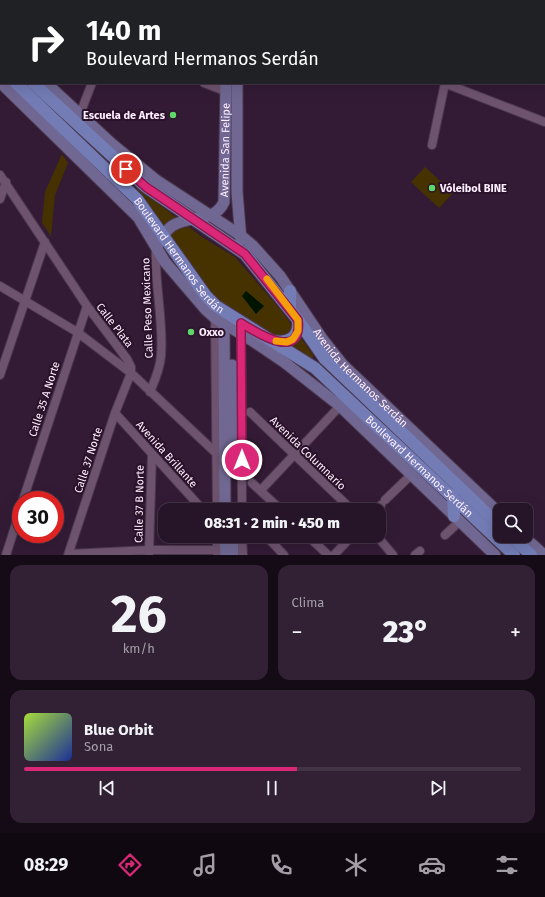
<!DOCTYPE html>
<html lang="es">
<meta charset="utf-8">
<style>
:root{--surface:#261428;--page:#322134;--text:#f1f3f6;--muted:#a49ea8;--line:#423345;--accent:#db2777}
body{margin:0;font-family:"Fira Sans",sans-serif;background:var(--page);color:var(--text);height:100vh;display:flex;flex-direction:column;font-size:15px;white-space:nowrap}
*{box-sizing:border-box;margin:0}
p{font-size:13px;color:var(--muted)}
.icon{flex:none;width:22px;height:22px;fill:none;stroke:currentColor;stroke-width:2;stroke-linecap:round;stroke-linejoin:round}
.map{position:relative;height:555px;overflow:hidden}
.details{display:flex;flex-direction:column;gap:10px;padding:10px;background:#150b16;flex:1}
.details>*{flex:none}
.hud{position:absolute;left:0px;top:0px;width:545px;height:84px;box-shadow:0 4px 16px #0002,0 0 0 1px var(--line);background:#202124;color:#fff;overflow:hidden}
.fabs{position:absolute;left:493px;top:503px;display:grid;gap:8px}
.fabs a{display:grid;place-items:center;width:40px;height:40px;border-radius:8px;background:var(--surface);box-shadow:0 4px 16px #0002,0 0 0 1px var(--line);font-size:20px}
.speed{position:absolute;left:12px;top:491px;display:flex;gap:8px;font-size:20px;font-weight:700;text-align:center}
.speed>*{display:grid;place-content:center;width:52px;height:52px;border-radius:50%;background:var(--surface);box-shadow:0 4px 16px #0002,0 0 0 1px var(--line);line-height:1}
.speed .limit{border:6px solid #d22;background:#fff;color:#111}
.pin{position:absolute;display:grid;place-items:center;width:34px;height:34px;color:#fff;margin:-17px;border:2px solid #fff;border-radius:50%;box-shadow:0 1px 4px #0007}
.me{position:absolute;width:44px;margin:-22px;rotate:0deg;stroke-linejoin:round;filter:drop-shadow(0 0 3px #0008)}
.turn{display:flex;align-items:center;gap:14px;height:84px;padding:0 20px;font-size:18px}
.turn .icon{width:52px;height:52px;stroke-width:2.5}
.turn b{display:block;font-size:28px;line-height:34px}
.big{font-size:30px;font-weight:800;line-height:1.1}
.details .widget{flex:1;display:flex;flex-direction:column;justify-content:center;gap:6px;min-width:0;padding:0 14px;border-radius:12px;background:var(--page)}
.details .dial{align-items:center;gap:0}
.dial b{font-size:52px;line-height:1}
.song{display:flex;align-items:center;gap:12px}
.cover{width:48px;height:48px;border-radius:6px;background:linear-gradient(135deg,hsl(80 70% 55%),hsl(230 70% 35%))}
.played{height:4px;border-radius:2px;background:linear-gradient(90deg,var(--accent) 55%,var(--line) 55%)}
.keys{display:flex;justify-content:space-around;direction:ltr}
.heat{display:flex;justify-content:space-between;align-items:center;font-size:22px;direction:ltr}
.details .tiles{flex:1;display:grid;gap:10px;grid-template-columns:1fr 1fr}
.widget:last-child{grid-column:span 2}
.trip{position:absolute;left:158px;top:503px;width:228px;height:40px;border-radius:12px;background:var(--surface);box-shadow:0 4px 16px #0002,0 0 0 1px var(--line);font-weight:800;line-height:40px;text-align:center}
.menu{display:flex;height:64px;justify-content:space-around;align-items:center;background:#0f0810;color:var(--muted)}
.menu .icon{width:28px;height:28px}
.menu .selected{color:var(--accent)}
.menu b{font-size:18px;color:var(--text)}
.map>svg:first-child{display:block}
.green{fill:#453200}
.water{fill:#001400}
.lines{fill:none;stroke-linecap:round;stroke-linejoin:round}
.minor-casing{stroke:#4c384e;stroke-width:10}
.secondary-casing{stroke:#4c384e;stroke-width:13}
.primary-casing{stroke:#4c384e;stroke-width:14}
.minor{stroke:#6e536f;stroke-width:8}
.secondary{stroke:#706892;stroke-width:11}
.primary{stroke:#737cb5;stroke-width:12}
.route-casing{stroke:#8e194d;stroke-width:10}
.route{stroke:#db2777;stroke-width:7}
.slow{stroke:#f59e0b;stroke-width:7}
.poi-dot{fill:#60d56a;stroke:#29122a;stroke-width:1.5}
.labels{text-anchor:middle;stroke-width:4;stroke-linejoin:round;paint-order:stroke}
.poi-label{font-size:11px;font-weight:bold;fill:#fef;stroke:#29122a;text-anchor:start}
.street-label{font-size:11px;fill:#fef;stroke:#29122a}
</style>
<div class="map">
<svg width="545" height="555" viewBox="0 0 545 555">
<rect width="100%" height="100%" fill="#331b35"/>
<path class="green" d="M62,154L68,163L55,195L51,236L42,223L45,192Z
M425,167L453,193L439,208L411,182Z
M139,189L202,237L235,257L280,309L314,356L310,360L220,303L178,252L134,190Z"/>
<path class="water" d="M246,291L264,306L256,314L242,296Z"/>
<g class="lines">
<g class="minor-casing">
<path id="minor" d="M216,0L218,1
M453,0L455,1
M123,1V0
M299,1L300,0
M544,37H545
M204,83L225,91
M444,83L545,122
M78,119L92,83
M432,145L445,83
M0,175L87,306L127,359L131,367V373L115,413L68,555
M0,199L6,182
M0,286L77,332L131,373L233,469
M215,318L217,510
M241,331L242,510
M0,375L45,242
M150,392C155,380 160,369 161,356C164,320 154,284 156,247
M250,412L352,510
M115,413L203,510
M252,483L281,510
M261,490L340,406
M23,500L87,306
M385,500L411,475
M376,510L381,505
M445,535L460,521
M217,536V555
M242,536L243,555
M266,536L284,555
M308,536L328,555
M377,536L393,555
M69,554L150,550H230
M149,554L152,454
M6,555L21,508
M334,555L352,536
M415,555L420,551"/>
</g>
<g class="secondary-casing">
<g id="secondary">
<path d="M226,0V1"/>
<path d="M237,1V0"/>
<path d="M0,39L1,40"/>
<path d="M1,83L138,217L165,262L206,310L215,318L253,341L284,362L340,406L495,555"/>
<path id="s1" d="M46,83L112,144L156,180L240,235L253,246L280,276L323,340L343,365L500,514"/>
<path d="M237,83V192L241,240"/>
<path id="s2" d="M159,243C163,236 166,230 172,226C189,215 215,223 224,202L226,83"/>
<path d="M224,319L225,510"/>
<path d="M232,365L233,445"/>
<path d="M225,536L226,555"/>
<path d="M233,536V555"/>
<path d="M523,536L544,555"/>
</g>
</g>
<g class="primary-casing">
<g id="primary">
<path d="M0,52L1,53"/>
<path d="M0,67L1,68"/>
<path id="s3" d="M16,83L137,199L206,296L216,306L315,368L514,555"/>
<path d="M33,83L146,187L245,254L298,320L325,359L500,526"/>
<path d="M290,309V291"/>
<path d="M273,341C289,344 300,337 298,320"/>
<path d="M453,496L454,516"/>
<path d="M511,536L531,555"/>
</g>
</g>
<use href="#minor" class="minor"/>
<use href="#secondary" class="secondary"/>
<use href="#primary" class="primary"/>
</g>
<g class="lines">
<g class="route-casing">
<path id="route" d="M126,169L146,187L245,254L298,320C303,362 257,333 241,323L242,460"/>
</g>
<use href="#route" class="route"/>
<path class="slow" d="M267,279L298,320V331L293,339L287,342L276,341"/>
</g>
<g class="poi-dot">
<circle cx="173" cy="115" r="4"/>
<circle cx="432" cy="188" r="4"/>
<circle cx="191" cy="332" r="4"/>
</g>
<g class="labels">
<g class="poi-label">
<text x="165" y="119" text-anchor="end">Escuela de Artes</text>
<text x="440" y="192">Vóleibol BINE</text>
<text x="199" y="336">Oxxo</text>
</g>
<g class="street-label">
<text dy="4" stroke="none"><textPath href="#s2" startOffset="133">Avenida San Felipe</textPath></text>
<text dy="4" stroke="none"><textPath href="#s3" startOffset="238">Boulevard Hermanos Serdán</textPath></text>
<text transform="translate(147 308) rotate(-92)" y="4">Calle Peso Mexicano</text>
<text transform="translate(115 325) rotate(52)" y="4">Calle Plata</text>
<text dy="4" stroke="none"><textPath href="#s1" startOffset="435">Avenida Hermanos Serdán</textPath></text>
<text transform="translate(44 399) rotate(-72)" y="4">Calle 35 A Norte</text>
<text transform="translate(308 453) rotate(44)" y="4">Avenida Columnario</text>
<text transform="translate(167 454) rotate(48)" y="4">Avenida Brillante</text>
<text transform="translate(88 460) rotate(-72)" y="4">Calle 37 Norte</text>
<text dy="4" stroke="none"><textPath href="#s3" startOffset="561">Boulevard Hermanos Serdán</textPath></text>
<text transform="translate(139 504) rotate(-89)" y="4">Calle 37 B Norte</text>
</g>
</g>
</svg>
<div class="fabs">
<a><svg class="icon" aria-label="search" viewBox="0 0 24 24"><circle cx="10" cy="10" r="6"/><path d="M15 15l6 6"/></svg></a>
</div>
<div class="speed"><div class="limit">30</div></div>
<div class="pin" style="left:126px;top:169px;background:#d93025"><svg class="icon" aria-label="arrive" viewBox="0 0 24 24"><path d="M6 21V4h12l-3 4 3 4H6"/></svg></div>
<svg class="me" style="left:242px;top:460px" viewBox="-20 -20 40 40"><circle r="17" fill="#db2777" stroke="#fff" stroke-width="3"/><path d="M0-11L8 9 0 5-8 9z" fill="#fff"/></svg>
<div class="trip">08:31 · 2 min · 450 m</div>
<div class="hud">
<div class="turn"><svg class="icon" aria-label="right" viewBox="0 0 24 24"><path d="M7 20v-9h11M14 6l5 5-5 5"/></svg><div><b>140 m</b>Boulevard Hermanos Serdán</div></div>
</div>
</div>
<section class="details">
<div class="tiles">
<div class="widget dial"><b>26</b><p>km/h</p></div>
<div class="widget"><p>Clima</p>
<div class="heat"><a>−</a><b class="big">23°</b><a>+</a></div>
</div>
<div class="widget">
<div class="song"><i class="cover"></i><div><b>Blue Orbit</b><p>Sona</p></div></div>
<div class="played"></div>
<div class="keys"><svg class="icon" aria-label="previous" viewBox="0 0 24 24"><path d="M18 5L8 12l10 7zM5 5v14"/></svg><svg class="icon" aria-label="pause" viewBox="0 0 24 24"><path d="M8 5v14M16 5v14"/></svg><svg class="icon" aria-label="next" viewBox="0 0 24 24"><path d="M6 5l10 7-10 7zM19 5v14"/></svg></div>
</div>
</div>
</section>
<nav class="menu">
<b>08:29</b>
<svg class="icon selected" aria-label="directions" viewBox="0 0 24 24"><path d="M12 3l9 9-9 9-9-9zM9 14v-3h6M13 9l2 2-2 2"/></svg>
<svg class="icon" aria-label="music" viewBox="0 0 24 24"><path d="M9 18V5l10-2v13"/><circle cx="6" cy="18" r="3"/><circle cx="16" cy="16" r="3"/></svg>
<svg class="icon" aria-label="phone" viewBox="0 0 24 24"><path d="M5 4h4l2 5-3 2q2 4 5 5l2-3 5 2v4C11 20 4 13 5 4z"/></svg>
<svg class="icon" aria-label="climate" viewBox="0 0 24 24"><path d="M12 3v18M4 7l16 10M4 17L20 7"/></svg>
<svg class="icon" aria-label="car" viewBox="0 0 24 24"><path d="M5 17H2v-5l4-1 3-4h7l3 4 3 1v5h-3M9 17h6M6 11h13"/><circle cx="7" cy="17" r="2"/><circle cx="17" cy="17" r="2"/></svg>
<svg class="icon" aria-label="filters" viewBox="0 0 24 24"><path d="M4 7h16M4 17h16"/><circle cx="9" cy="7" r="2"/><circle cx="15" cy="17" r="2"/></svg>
</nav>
